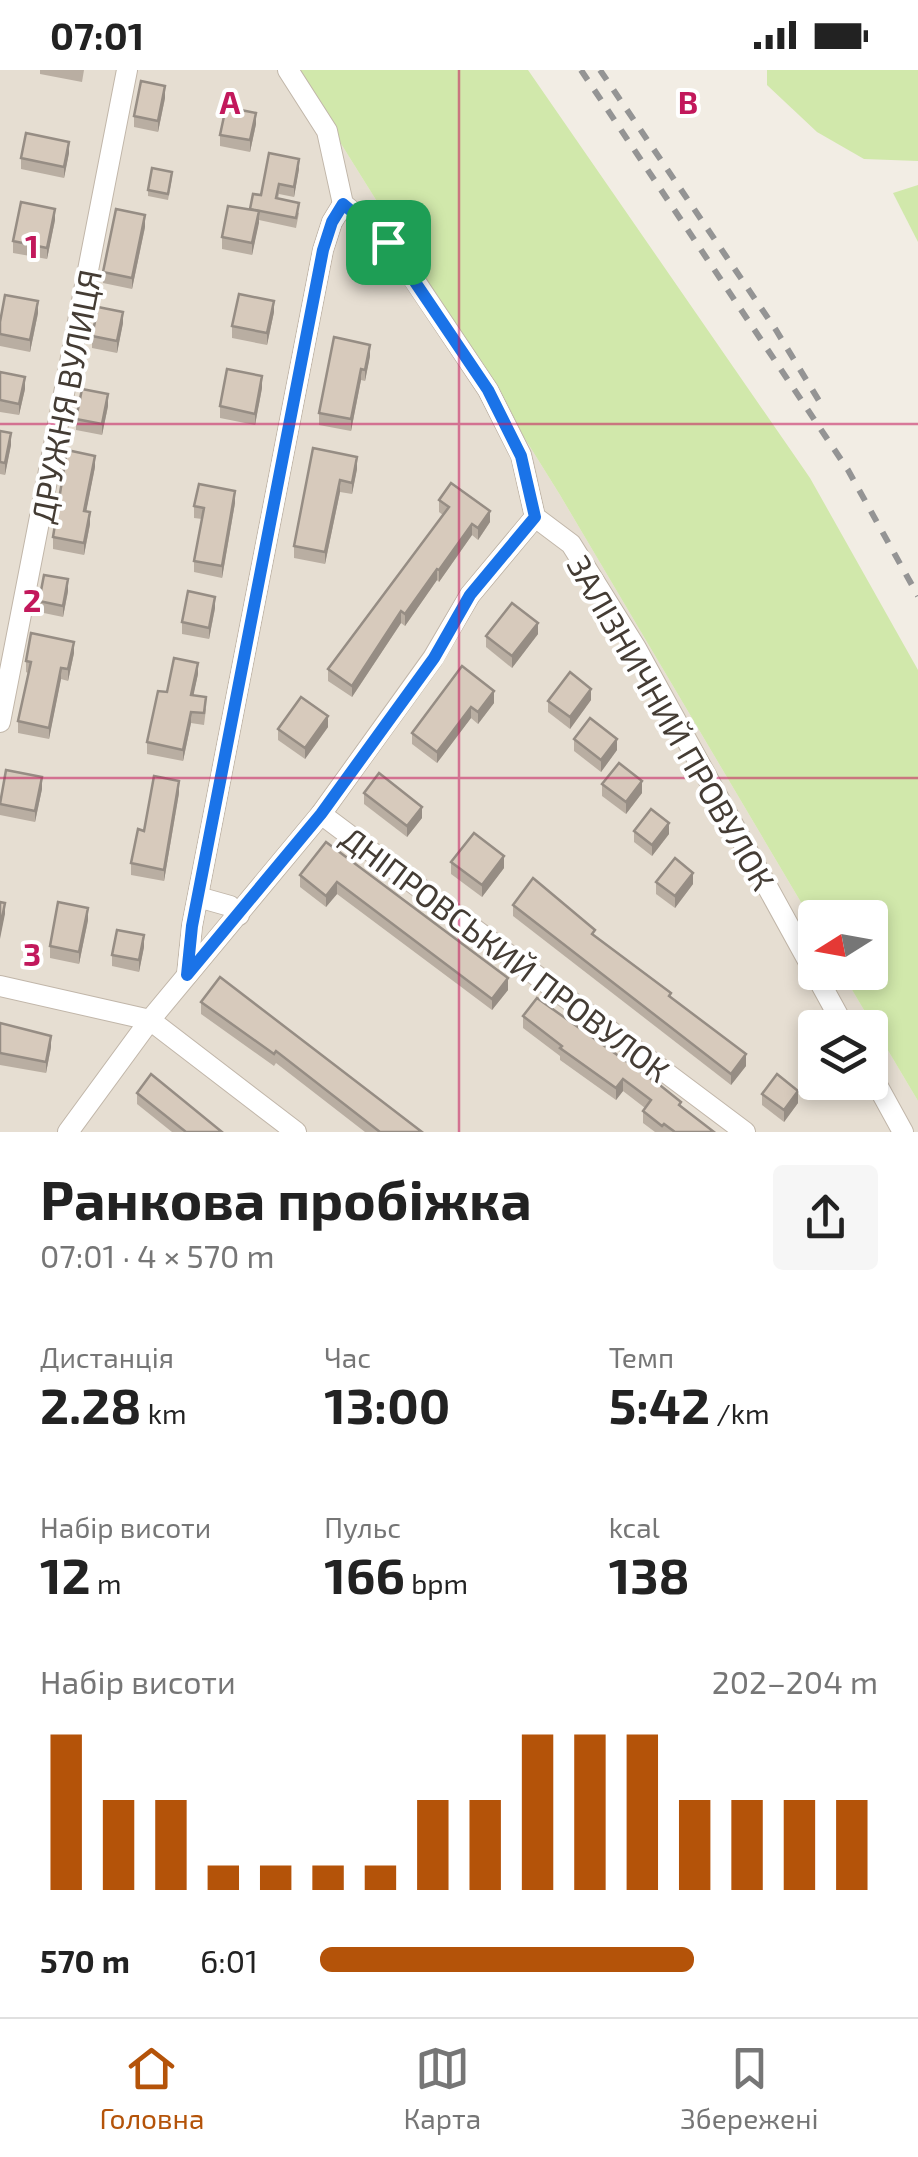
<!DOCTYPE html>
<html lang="uk">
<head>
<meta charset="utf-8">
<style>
	:root { --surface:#fff; --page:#f6f6f6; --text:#222; --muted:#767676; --line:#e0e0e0; --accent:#b45309 }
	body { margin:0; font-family:"Exo 2",sans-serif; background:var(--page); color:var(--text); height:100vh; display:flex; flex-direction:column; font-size:38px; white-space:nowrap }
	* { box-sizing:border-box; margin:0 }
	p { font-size:32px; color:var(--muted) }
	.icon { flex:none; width:55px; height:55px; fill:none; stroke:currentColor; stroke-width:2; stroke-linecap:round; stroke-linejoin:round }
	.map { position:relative; height:1062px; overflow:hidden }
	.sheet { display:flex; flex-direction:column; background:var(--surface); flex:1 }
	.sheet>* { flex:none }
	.needle { width:65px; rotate:259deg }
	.controls { position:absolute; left:798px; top:830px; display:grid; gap:20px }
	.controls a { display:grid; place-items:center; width:90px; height:90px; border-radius:10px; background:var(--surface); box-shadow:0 5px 15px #0003; font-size:50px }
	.pin { position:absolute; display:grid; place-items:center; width:85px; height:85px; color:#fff; margin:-42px; border-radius:20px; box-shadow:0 5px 15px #0006 }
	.round { display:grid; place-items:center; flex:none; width:105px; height:105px; border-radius:10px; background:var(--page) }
	.summary { display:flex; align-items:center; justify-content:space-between; height:170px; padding:0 40px }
	h1 { font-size:55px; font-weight:700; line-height:75px }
	.figures { display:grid; grid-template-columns:repeat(3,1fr); gap:15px; height:170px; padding:10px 40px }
	.figures div { display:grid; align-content:center }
	.figures b { font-size:50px; font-weight:700 }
	.figures small { font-size:28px; font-weight:400 }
	.figures p { font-size:28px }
	.chart { height:280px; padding:20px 40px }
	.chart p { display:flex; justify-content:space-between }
	.chart svg { width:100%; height:180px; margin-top:10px; stroke:var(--accent); stroke-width:6 }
	ul { padding:0 40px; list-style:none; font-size:32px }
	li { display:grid; grid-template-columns:160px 120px 1fr; align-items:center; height:75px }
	li i { height:25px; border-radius:12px; background:var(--accent) }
	.status { display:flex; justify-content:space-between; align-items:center; height:70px; padding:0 50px; background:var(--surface); direction:ltr }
	.status svg { height:28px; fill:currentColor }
	.menu { display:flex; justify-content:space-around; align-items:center; height:140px; border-top:2px solid var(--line); background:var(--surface); font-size:28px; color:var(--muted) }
	.menu a { display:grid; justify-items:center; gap:5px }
	.menu .selected { color:var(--accent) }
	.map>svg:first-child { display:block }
	.residential { fill:#e6ded2; fill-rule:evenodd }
	.green { fill:#d1e8ab }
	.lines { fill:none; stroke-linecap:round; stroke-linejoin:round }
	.minor-casing { stroke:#c1b6a9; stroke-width:22 }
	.minor { stroke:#fff; stroke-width:20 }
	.rail { stroke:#949494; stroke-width:6; stroke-dasharray:12 12; stroke-linecap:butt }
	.wall { fill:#b9aea2 }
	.shaded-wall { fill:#968d84 }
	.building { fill:#d7cabc; stroke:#968d84; stroke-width:2.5 }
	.route-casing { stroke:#fff; stroke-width:20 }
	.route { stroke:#1a73e8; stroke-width:12 }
	.grid { fill:none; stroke:#c2185b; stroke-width:2.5; stroke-opacity:0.55 }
	.labels { text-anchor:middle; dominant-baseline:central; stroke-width:8; stroke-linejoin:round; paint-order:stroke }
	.street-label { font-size:32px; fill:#443c34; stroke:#fff }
	.grid-label { font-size:32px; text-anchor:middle; font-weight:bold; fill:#c2185b; stroke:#fff; stroke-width:8; stroke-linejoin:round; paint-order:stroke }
</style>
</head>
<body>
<div class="status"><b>07:01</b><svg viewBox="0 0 49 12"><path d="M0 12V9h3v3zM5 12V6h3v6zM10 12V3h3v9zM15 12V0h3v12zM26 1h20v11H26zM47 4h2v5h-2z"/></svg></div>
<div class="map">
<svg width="918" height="1062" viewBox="0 0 918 1062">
	<rect width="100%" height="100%" fill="#f2ede4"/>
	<path class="residential" d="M0,0H295L560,425L815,856V902L842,903L918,1031V1062H0ZM815,958H870V1012H815Z"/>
	<g class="green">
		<polygon points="295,0 528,0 810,408 918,600 918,1031 842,903 870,902 870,848 815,848 815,856 560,425"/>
		<polygon points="767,0 918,0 918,91 864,89 817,62 767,15"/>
		<polygon points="918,115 918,172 893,123"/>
	</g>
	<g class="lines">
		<defs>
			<g id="minor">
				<polyline points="288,0 327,61 343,134 389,172 488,320 521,385 535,447 571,474 636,578 845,958"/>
				<polyline points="535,447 470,525 433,588 321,744 745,1062"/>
				<polyline points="0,652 127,0"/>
				<polyline points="198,827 230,836 239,845"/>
				<polyline points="187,905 192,856 323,180 332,152 343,134"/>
				<polyline points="0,916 150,950 296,1062"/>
				<polyline points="870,1002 903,1062"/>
				<polyline points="68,1062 150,950 321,744"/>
			</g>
		</defs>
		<use href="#minor" class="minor-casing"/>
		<use href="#minor" class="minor"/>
		<g class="rail">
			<polyline points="581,0 848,400 918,526"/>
			<polyline points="600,0 776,260 821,334"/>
		</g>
	</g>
	<g class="wall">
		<polygon points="40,0 84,0 82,12 40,4"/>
		<polygon points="165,28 158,62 134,57 134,46"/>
		<polygon points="256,54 250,82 220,76 220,65"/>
		<polygon points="69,83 64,108 21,99 21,88"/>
		<polygon points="299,99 294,127 279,124 278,129 299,143 296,158 259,150 252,185 222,179 222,167 250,140 261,125"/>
		<polygon points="172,108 168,130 148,126 148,120"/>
		<polygon points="55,150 47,189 13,183 13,171"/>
		<polygon points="145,157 132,219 103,213 103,202"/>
		<polygon points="274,242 267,275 232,268 232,256"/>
		<polygon points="38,243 30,282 0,276 0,252"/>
		<polygon points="123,253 117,283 92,278 92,266"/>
		<polygon points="370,286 365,311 361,310 351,361 319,355 319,343"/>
		<polygon points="0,302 25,319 19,345 0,342"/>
		<polygon points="262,318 255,355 220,348 220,336"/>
		<polygon points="108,336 102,365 76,360 76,349"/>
		<polygon points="0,361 11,375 5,405 0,404"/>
		<polygon points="313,378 357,399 352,424 340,422 325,494 294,488 294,476"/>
		<polygon points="95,397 86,441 90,454 84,485 53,479 53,467"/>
		<polygon points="439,430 490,452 478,470 472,465 439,512 437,510 405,556 401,553 352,627 328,611 328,599 443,445 439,442"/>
		<polygon points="235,433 222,508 194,502 194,491 202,449 194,448 194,436"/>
		<polygon points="68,521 63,547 39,542 39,531"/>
		<polygon points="215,538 209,569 182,564 182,552"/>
		<polygon points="538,564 512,598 486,577 486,566"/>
		<polygon points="74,583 68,611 61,609 49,669 18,663 18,651 28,603 26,602 26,591"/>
		<polygon points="198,604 193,625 206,639 204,655 191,653 183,691 147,684 147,672 167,622"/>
		<polygon points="494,621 494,633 478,654 471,648 437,693 412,674 412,663"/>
		<polygon points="591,630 570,659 548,642 548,631"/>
		<polygon points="328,657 305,689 278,670 278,659"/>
		<polygon points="574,669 617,680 601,702 574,681"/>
		<polygon points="602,714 642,723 626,744 602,726"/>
		<polygon points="42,719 35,752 0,745 0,730"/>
		<polygon points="179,723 164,811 131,805 131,793 144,761"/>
		<polygon points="364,723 422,748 407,767 364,734"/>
		<polygon points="634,761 669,764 652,786 634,772"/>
		<polygon points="326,772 508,920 492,940 337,824 326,837 300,817 300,805"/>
		<polygon points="451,792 504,798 482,827 451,804"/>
		<polygon points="656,812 693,814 675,838 656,824"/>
		<polygon points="513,835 595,867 671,928 746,996 731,1015 513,846"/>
		<polygon points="88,850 79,894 50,888 50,876"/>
		<polygon points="144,877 139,902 112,896 112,885"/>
		<polygon points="201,932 422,1062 365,1062 276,993 274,996 201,944"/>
		<polygon points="523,946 681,1037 714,1062 655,1062 643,1053 643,1041 645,1038 623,1021 616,1030 560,990 560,986 523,958"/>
		<polygon points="0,953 51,977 46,1003 0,995"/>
		<polygon points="137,1023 222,1062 172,1062 137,1034"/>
		<polygon points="762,1024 798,1033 784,1052 762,1035"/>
	</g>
	<g class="shaded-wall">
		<polygon points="165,16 165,28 158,62 158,51"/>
		<polygon points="256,43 256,54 250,82 250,70"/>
		<polygon points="69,72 69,83 64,108 64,97"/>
		<polygon points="299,89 299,99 294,127 294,117"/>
		<polygon points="55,139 55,150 47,189 47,178"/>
		<polygon points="259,141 259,153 252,185 252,173"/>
		<polygon points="145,145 145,157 132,219 132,208"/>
		<polygon points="38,231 38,243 30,282 30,270"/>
		<polygon points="274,231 274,242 267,275 267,263"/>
		<polygon points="123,242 123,253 117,283 117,271"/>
		<polygon points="370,275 370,286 365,311 365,300"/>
		<polygon points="361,299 361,310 351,361 351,349"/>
		<polygon points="262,306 262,318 255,355 255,344"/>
		<polygon points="25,307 25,319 19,345 19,334"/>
		<polygon points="108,324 108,336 102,365 102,354"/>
		<polygon points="11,363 11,375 5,405 5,393"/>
		<polygon points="95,386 95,397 84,453 84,441"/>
		<polygon points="357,387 357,399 352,424 352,413"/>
		<polygon points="340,410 340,422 325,494 325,482"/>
		<polygon points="235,421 235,433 222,508 222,496"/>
		<polygon points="490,441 490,452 478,470 478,458"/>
		<polygon points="90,442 90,454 84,485 84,473"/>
		<polygon points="472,454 472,465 439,512 439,500"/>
		<polygon points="437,499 437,510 405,556 405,544"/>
		<polygon points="68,509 68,521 63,547 63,536"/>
		<polygon points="215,527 215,538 209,569 209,558"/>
		<polygon points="401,541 401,553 352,627 352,616"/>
		<polygon points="538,553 538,564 512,598 512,586"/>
		<polygon points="74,572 74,583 68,611 68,599"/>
		<polygon points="198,593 198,604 191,637 191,625"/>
		<polygon points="61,598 61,609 49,669 49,658"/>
		<polygon points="591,619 591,630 570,659 570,647"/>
		<polygon points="494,621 494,633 478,654 478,642"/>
		<polygon points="471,637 471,648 437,693 437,682"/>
		<polygon points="191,642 191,653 183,691 183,680"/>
		<polygon points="328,646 328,657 305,689 305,678"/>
		<polygon points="617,669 617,680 601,702 601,690"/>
		<polygon points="42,707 42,719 35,752 35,741"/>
		<polygon points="179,711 179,723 164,811 164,800"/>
		<polygon points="642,711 642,723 626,744 626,732"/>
		<polygon points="422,737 422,748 407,767 407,756"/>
		<polygon points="669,753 669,764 652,786 652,775"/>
		<polygon points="504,786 504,798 482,827 482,815"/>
		<polygon points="693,803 693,814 675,838 675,826"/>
		<polygon points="337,812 337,824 326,837 326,826"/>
		<polygon points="5,833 5,844 0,869 0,858"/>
		<polygon points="88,838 88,850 79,894 79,882"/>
		<polygon points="144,865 144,877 139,902 139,890"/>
		<polygon points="508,908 508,920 492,940 492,929"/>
		<polygon points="51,966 51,977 46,1003 46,992"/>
		<polygon points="746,984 746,996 731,1015 731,1004"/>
		<polygon points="623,1009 623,1021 616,1030 616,1018"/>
		<polygon points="798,1021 798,1033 784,1052 784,1040"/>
	</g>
	<g class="building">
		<polygon points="141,11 165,16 158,51 134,46"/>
		<polygon points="226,37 256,43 250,70 220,65"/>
		<polygon points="26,63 69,72 64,97 21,88"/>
		<polygon points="269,83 299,89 294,117 279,114 276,128 299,133 296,148 250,139 253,124 261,125"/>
		<polygon points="152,98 172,102 168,124 148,120"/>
		<polygon points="21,132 55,139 47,178 13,171"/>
		<polygon points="228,136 259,141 252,173 222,167"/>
		<polygon points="116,139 145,145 132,208 103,202"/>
		<polygon points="239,224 274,231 267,263 232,256"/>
		<polygon points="5,225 38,231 30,270 0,264 0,252"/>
		<polygon points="98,237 123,242 117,271 92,266"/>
		<polygon points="334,267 370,275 365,300 361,299 351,349 319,343"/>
		<polygon points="227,299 262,306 255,344 220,336"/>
		<polygon points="0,302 25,307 19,334 0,330"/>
		<polygon points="82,319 108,324 102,354 76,349"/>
		<polygon points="0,361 11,363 5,393 0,392"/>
		<polygon points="313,378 357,387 352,413 340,410 325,482 294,476"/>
		<polygon points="67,380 95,386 84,441 90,442 84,473 53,467"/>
		<polygon points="451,413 490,441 478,458 472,454 439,500 437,499 405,544 401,541 352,616 328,599 449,437 439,430"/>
		<polygon points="199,414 235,421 222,496 194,491 204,438 194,436"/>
		<polygon points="44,505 68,509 63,536 39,531"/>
		<polygon points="188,521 215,527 209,558 182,552"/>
		<polygon points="512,533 538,553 512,586 486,566"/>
		<polygon points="31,563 74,572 68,599 61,598 49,658 18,651 31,592 26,591"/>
		<polygon points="174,588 198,593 191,625 206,627 204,643 191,642 183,680 147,672 158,621 167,622"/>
		<polygon points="462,596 494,621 478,642 471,637 437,682 412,663"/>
		<polygon points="570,602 591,619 570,647 548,631"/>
		<polygon points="301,627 328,646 305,678 278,659"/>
		<polygon points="590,648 617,669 601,690 574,669"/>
		<polygon points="619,693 642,711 626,732 602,714"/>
		<polygon points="6,700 42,707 35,741 0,734"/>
		<polygon points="379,703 422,737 407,756 364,723"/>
		<polygon points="154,706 179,711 164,800 131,793 138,759 144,761"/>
		<polygon points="651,739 669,753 652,775 634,761"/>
		<polygon points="474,763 504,786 482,815 451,792"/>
		<polygon points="326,772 508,908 492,929 337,812 326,826 300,805"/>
		<polygon points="675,788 693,803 675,826 656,812"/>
		<polygon points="533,808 595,860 592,864 671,923 669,926 746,984 731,1004 513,835"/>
		<polygon points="0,832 5,833 0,858"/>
		<polygon points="58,832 88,838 79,882 50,876"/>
		<polygon points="117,860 144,865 139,890 112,885"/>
		<polygon points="220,907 422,1062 380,1062 276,981 274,984 201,932"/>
		<polygon points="537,928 661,1016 681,1032 679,1035 714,1062 675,1062 664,1054 662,1056 643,1041 651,1030 623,1009 616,1018 560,978 562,976 523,946"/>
		<polygon points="0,953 51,966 46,992 0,983"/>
		<polygon points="151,1004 222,1062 186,1062 137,1023"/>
		<polygon points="777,1004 798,1021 784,1040 762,1024"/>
	</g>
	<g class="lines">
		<defs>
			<polygon id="route" points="343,134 388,172 488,320 521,386 535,447 470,525 434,588 321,744 187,905 192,856 323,180 332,152"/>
		</defs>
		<use href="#route" class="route-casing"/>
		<use href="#route" class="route"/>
	</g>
	<path class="grid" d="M459,0V1062M0,354H918M0,708H918"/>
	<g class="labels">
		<g class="street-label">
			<text transform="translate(65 326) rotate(-79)">ДРУЖНЯ ВУЛИЦЯ</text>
			<text transform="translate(672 652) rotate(60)">ЗАЛІЗНИЧНИЙ ПРОВУЛОК</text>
			<text transform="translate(506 883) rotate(37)">ДНІПРОВСЬКИЙ ПРОВУЛОК</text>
		</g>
	</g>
	<g class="grid-label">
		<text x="230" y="44">A</text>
		<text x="688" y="44">B</text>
		<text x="32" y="188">1</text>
		<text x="32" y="542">2</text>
		<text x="32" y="896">3</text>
	</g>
</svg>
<div class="controls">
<a><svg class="needle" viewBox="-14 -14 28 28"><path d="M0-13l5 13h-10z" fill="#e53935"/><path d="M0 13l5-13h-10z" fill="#767676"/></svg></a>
<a><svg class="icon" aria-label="layers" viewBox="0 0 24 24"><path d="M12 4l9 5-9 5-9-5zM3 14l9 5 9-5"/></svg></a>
</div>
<div class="pin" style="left:388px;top:172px;background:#1e9e55"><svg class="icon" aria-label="arrive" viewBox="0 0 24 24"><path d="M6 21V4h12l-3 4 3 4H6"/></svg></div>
</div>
<section class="sheet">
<div class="summary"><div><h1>Ранкова пробіжка</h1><p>07:01 · 4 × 570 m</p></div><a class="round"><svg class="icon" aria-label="share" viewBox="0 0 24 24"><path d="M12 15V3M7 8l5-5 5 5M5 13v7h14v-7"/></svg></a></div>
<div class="figures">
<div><p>Дистанція</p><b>2.28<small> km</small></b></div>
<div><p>Час</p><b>13:00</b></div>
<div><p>Темп</p><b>5:42<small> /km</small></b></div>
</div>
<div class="figures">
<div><p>Набір висоти</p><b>12<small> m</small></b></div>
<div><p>Пульс</p><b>166<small> bpm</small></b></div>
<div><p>kcal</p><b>138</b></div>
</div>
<div class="chart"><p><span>Набір висоти</span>202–204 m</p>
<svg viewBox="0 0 160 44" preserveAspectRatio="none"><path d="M5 44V6M15 44V22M25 44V22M35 44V38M45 44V38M55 44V38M65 44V38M75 44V22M85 44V22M95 44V6M105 44V6M115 44V6M125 44V22M135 44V22M145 44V22M155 44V22"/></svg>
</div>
<ul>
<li><b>570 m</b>6:01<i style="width:67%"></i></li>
</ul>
</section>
<nav class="menu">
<a class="selected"><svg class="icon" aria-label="home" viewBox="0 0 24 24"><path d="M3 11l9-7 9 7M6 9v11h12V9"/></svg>Головна</a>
<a><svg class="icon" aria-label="map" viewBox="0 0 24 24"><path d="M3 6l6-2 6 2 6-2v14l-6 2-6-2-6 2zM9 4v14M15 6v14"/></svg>Карта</a>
<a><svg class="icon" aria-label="saved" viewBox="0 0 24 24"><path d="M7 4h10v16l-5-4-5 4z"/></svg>Збережені</a>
</nav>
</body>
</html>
